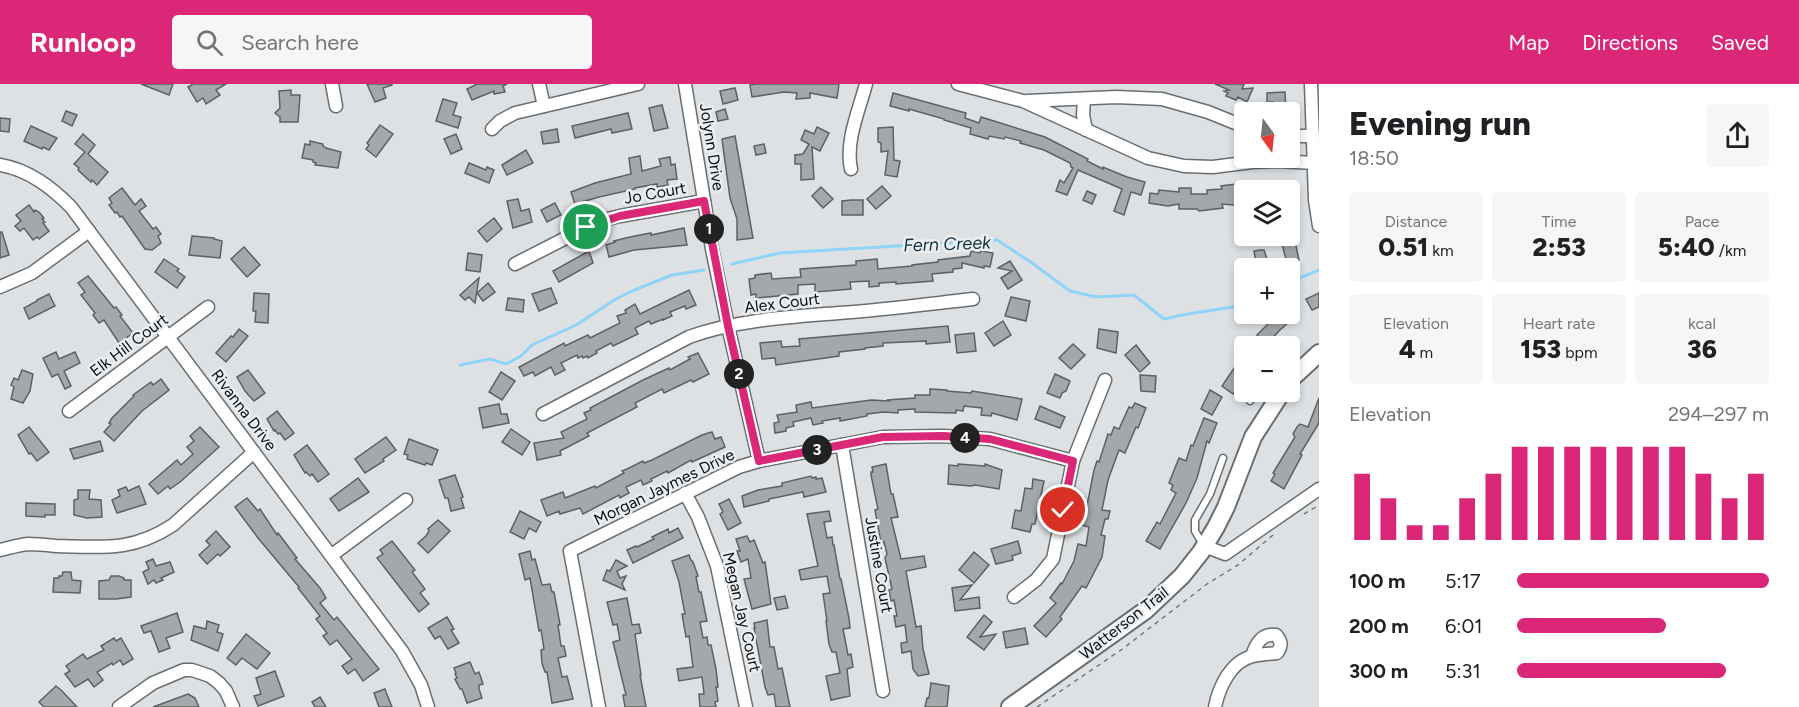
<!DOCTYPE html>
<html lang="en">
<head>
<meta charset="utf-8">
<style>
	:root { --surface:#fff; --page:#f6f6f6; --text:#202124; --muted:#757577; --accent:#db2777 }
	body { margin:0; font-family:Figtree,sans-serif; background:var(--page); color:var(--text); height:100vh; display:flex; flex-direction:column; font-size:22px; white-space:nowrap }
	* { box-sizing:border-box; margin:0 }
	p { font-size:20px; color:var(--muted) }
	.icon { flex:none; width:33px; height:33px; fill:none; stroke:currentColor; stroke-width:2; stroke-linecap:round; stroke-linejoin:round }
	.map { position:relative; flex:1; overflow:hidden }
	.sheet { display:flex; flex-direction:column; background:var(--surface); width:480px }
	.sheet>* { flex:none }
	.needle { width:39px; rotate:165deg }
	.fabs { position:absolute; left:1234px; top:18px; display:grid; gap:12px }
	.fabs a { display:grid; place-items:center; width:66px; height:66px; border-radius:6px; background:var(--surface); box-shadow:0 3px 9px #0003; font-size:30px }
	.pin { position:absolute; display:grid; place-items:center; width:51px; height:51px; color:#fff; margin:-26px; border:3px solid #fff; border-radius:50%; box-shadow:0 2px 6px #0007 }
	.km { position:absolute; width:30px; height:30px; margin:-15px; border-radius:50%; background:#222; color:#fff; font-size:16px; line-height:30px; text-align:center }
	.round { display:grid; place-items:center; flex:none; width:63px; height:63px; border-radius:6px; background:var(--page) }
	.summary { display:flex; align-items:center; justify-content:space-between; height:102px; padding:0 30px }
	h1 { font-size:33px; font-weight:800; line-height:45px }
	.figures { display:grid; grid-template-columns:repeat(3,1fr); gap:9px; height:102px; padding:6px 30px }
	.figures div { display:grid; align-content:center; border-radius:6px; background:var(--page); text-align:center }
	.figures b { font-size:26px; font-weight:800 }
	.figures small { font-size:16px; font-weight:400 }
	.figures p { font-size:16px }
	.chart { height:168px; padding:12px 30px }
	.chart p { display:flex; justify-content:space-between }
	.chart svg { width:100%; height:108px; margin-top:6px; stroke:var(--accent); stroke-width:6 }
	ul { padding:0 30px; list-style:none; font-size:20px }
	li { display:grid; grid-template-columns:96px 72px 1fr; align-items:center; height:45px }
	li i { height:15px; border-radius:8px; background:var(--accent) }
	header { display:flex; align-items:center; gap:36px; box-sizing:border-box; height:84px; padding:0 30px; background:var(--accent); color:#fff }
	header strong { font-size:28px }
	nav { display:flex; gap:33px; margin-inline-start:auto; font-size:21px }
	.search { width:420px; height:54px; background:var(--page); display:flex; align-items:center; gap:15px; box-sizing:border-box; padding:0 21px; border-radius:6px; color:var(--muted); font-size:22px }
	main { display:flex; flex:1; min-height:0 }
	.map>svg:first-child { display:block }
	.lines { fill:none; stroke-linecap:round; stroke-linejoin:round }
	.stream { stroke:#90d3f9; stroke-width:3 }
	.building { fill:#a4a8aa; stroke:#5d6163; stroke-width:1.5 }
	.lane-casing { stroke:#6a6e70; stroke-width:9 }
	.street-casing { stroke:#6a6e70; stroke-width:15 }
	.secondary-casing { stroke:#6a6e70; stroke-width:20 }
	.path { stroke:#76797b; stroke-width:1.5; stroke-dasharray:4.5 4.5; stroke-linecap:butt }
	.lane { stroke:#fff; stroke-width:6 }
	.street { stroke:#fff; stroke-width:12 }
	.secondary { stroke:#fff; stroke-width:16 }
	.route-casing { stroke:#fff; stroke-width:12 }
	.route { stroke:#db2777; stroke-width:8 }
	.labels { text-anchor:middle; dominant-baseline:central; stroke-width:5; stroke-linejoin:round; paint-order:stroke }
	.street-label { font-size:16px; fill:#0b0c0d; stroke:#eaeef1 }
	.water-label { font-size:18px; font-style:italic; fill:#123141; stroke:#eaeef1 }
</style>
</head>
<body>
<header>
<strong>Runloop</strong>
<div class="search"><svg class="icon" aria-label="search" viewBox="0 0 24 24"><circle cx="10" cy="10" r="6"/><path d="M15 15l6 6"/></svg>Search here</div>
<nav><a>Map</a><a>Directions</a><a>Saved</a></nav>
</header>
<main>
<div class="map">
<svg width="1319" height="623" viewBox="0 0 1319 623">
	<rect width="100%" height="100%" fill="#dde1e4"/>
	<g class="lines">
		<g class="stream">
			<polyline points="732,180 780,169 997,156 1032,179 1070,207 1096,213 1134,211 1164,235 1182,231 1245,221"/>
			<polyline points="1290,198 1319,186"/>
			<polyline points="460,281 490,275 506,280 521,272 532,261 576,241 616,215 632,207 672,191 704,186"/>
		</g>
	</g>
	<g class="building">
		<polygon points="141,0 173,0 169,11"/>
		<polygon points="193,0 226,0 216,6 220,11 206,20 203,14 197,18 188,3"/>
		<polygon points="367,0 392,0 392,1 383,4 386,14 375,18"/>
		<polygon points="477,0 507,0 503,2 505,8 494,10 494,7 472,16 467,5"/>
		<polygon points="755,0 839,0 837,14 810,9 810,14 796,15 797,9 784,8 752,13 750,1"/>
		<polygon points="1215,0 1244,0 1242,5 1253,4 1247,18 1238,13 1236,16 1226,12 1228,9 1224,7 1229,6"/>
		<polygon points="735,4 738,16 723,20 720,7"/>
		<polygon points="291,6 291,11 300,11 298,38 280,38 280,33 275,29 280,24 279,7"/>
		<polygon points="1285,8 1286,28 1273,28 1273,18 1267,18 1267,9"/>
		<polygon points="893,9 966,29 965,34 979,39 981,33 1045,53 1088,75 1087,77 1103,85 1103,83 1127,93 1145,98 1141,111 1131,108 1124,131 1114,127 1122,105 1078,86 1067,111 1056,107 1060,96 1064,99 1073,84 1071,83 1070,79 1044,66 1020,59 1021,57 1005,53 1004,55 989,52 988,55 970,50 971,44 944,36 944,35 909,25 909,27 890,22"/>
		<polygon points="443,15 457,19 453,31 461,33 458,44 436,37"/>
		<polygon points="662,21 668,44 654,47 649,24"/>
		<polygon points="725,25 728,35 718,37 716,28"/>
		<polygon points="66,27 77,31 72,42 62,37"/>
		<polygon points="628,29 632,45 612,49 611,45 575,54 572,42"/>
		<polygon points="0,34 10,35 9,48 0,47"/>
		<polygon points="380,41 393,50 376,73 366,65 369,61 367,59"/>
		<polygon points="31,42 57,54 49,66 43,63 42,65 24,57"/>
		<polygon points="817,43 829,49 820,67 812,63 814,95 801,96 801,80 795,80 795,71 803,70 809,60 801,56 805,46 814,50"/>
		<polygon points="893,43 894,76 900,77 897,93 885,91 888,67 881,68 881,59 878,58 878,44"/>
		<polygon points="557,45 559,58 543,60 541,48"/>
		<polygon points="83,50 95,61 88,70 108,88 97,101 92,96 91,98 78,86 79,84 74,80 85,68 75,60"/>
		<polygon points="456,50 462,65 451,70 444,55"/>
		<polygon points="735,52 753,154 737,156 737,135 730,114 722,55"/>
		<polygon points="310,57 323,60 323,62 326,64 341,68 338,84 315,81 316,79 313,78 313,76 302,74 305,60 310,61"/>
		<polygon points="764,60 766,69 756,71 754,62"/>
		<polygon points="526,66 533,79 507,91 502,81"/>
		<polygon points="640,72 642,87 661,82 659,75 670,73 671,81 675,80 677,95 667,96 668,101 657,103 657,100 635,104 635,105 599,113 575,120 571,108 595,99 631,90 629,74"/>
		<polygon points="469,79 486,86 487,83 494,86 489,99 465,89"/>
		<polygon points="1265,98 1292,100 1292,106 1264,106"/>
		<polygon points="1237,100 1245,100 1245,122 1222,120 1223,124 1199,127 1197,125 1179,125 1179,120 1168,122 1149,119 1150,109 1158,110 1159,106 1179,108 1179,104 1191,104 1191,110 1207,110 1207,106 1222,105 1221,102"/>
		<polygon points="882,102 891,112 876,125 867,115"/>
		<polygon points="821,103 833,115 823,124 812,112"/>
		<polygon points="122,104 135,121 141,115 146,122 139,127 153,145 156,143 161,150 158,152 161,159 152,166 145,165 122,132 120,133 117,128 115,129 109,121 112,119 109,114"/>
		<polygon points="1087,107 1096,111 1092,120 1083,116"/>
		<polygon points="518,115 521,127 529,125 532,138 513,144 507,117"/>
		<polygon points="851,116 863,116 863,131 842,131 842,117"/>
		<polygon points="555,119 561,131 547,138 541,126"/>
		<polygon points="29,121 34,128 35,126 39,128 44,134 42,135 45,138 43,139 49,147 39,155 37,153 33,156 24,144 20,147 15,142 21,137 16,131"/>
		<polygon points="494,134 502,145 487,158 478,147"/>
		<polygon points="684,144 687,161 634,166 609,173 606,161 615,158 614,157 630,153 651,149 651,151"/>
		<polygon points="0,148 2,148 9,171 0,174"/>
		<polygon points="192,152 214,154 214,155 222,157 220,174 189,171"/>
		<polygon points="1295,157 1299,176 1287,179 1282,160"/>
		<polygon points="244,163 260,181 247,193 231,175"/>
		<polygon points="1260,166 1264,166 1267,175 1256,178 1254,167"/>
		<polygon points="589,167 593,179 559,198 553,187"/>
		<polygon points="971,167 980,169 981,167 993,169 990,183 984,182 984,184 962,179 962,184 953,185 953,188 932,190 933,197 896,200 896,198 879,199 879,202 869,203 869,197 850,198 851,205 815,208 815,200 798,201 798,210 756,214 756,210 751,211 749,195 755,194 755,191 771,189 772,195 801,193 800,185 856,181 856,177 877,175 878,185 912,182 912,181 938,178 938,176 970,172"/>
		<polygon points="468,169 482,171 480,188 466,186"/>
		<polygon points="164,175 179,185 177,187 185,193 177,204 155,188"/>
		<polygon points="1010,177 1022,196 1008,205 1001,194 1012,187 998,184"/>
		<polygon points="88,192 114,224 116,223 122,231 120,232 133,249 119,259 104,236 99,239 93,231 95,229 81,211 85,208 78,199"/>
		<polygon points="479,194 475,219 469,213 465,216 460,211"/>
		<polygon points="488,199 495,208 483,217 477,209"/>
		<polygon points="551,204 557,219 539,227 532,210"/>
		<polygon points="689,206 696,221 686,225 685,222 670,228 672,232 663,236 663,235 651,240 649,237 635,244 638,250 613,262 611,259 596,267 597,269 588,274 587,272 583,274 582,272 578,274 577,271 561,279 565,286 555,291 551,283 535,292 533,288 524,292 519,283 564,259 565,262 588,251 590,254 620,239 617,232 626,229 625,226 635,220 640,230"/>
		<polygon points="254,209 269,210 268,239 255,238 256,227 253,227"/>
		<polygon points="1319,209 1319,223 1312,226 1306,215"/>
		<polygon points="49,210 55,222 29,235 24,224 37,217 37,216"/>
		<polygon points="1011,213 1030,217 1026,237 1005,232"/>
		<polygon points="508,214 524,216 523,228 506,226"/>
		<polygon points="1278,230 1298,230 1280,246 1266,261 1257,251"/>
		<polygon points="1003,237 1011,251 994,262 985,249"/>
		<polygon points="948,242 950,258 926,260 926,257 883,259 883,262 865,264 865,265 839,268 839,272 776,281 775,274 762,275 760,259 781,257 782,263 800,262 799,255"/>
		<polygon points="239,245 248,252 226,278 216,269 231,252 233,253"/>
		<polygon points="1099,245 1118,248 1116,269 1097,264"/>
		<polygon points="974,249 976,267 957,269 955,251"/>
		<polygon points="1073,260 1085,271 1071,285 1059,274"/>
		<polygon points="1136,261 1150,279 1140,288 1125,271"/>
		<polygon points="56,268 59,275 75,268 80,279 64,287 71,302 65,305 58,290 52,293 43,274"/>
		<polygon points="1245,268 1245,291 1233,310 1222,302"/>
		<polygon points="698,269 709,290 693,298 691,296 664,309 662,305 635,319 637,323 587,349 589,352 560,367 561,371 537,376 534,359 564,354 561,348 587,335 584,329 591,326 590,324 643,296 669,284 670,286 690,275 688,273"/>
		<polygon points="22,286 33,290 30,307 23,319 11,315 14,303 11,301 14,294 18,296"/>
		<polygon points="248,286 265,309 254,317 245,307 237,293"/>
		<polygon points="501,288 515,297 502,316 489,308"/>
		<polygon points="1055,290 1070,297 1066,307 1062,309 1060,314 1047,309"/>
		<polygon points="1140,291 1156,292 1155,308 1141,307"/>
		<polygon points="161,295 169,306 142,327 114,357 104,348 111,340 109,339 112,334 134,312 133,311 151,298 153,301"/>
		<polygon points="930,305 947,306 947,307 971,309 972,307 1022,315 1017,336 992,329 991,332 981,331 982,324 964,322 963,327 956,326 956,329 915,328 915,325 898,326 898,329 884,328 867,330 867,332 840,337 840,334 822,337 823,339 813,341 811,334 793,338 794,342 786,344 786,347 775,349 774,339 779,338 777,331 797,328 796,321 811,318 812,324 871,316 889,317 888,316 915,314 915,311 930,311"/>
		<polygon points="1210,306 1222,313 1212,331 1201,325"/>
		<polygon points="1319,314 1319,339 1300,370 1302,371 1284,405 1271,397 1275,390 1273,389 1295,353 1293,350 1297,343 1300,340 1308,343"/>
		<polygon points="1135,319 1146,324 1138,344 1136,343 1125,369 1119,366 1108,396 1102,426 1110,427 1108,435 1105,435 1101,451 1105,452 1102,473 1086,504 1082,502 1060,533 1062,535 1046,553 1034,542 1056,519 1050,514 1061,499 1062,500 1074,477 1078,460 1086,462 1089,443 1081,441 1084,431 1085,432 1094,386 1097,377 1099,378 1108,350 1111,351 1114,343 1119,345 1129,323 1132,324"/>
		<polygon points="499,320 501,330 507,330 509,339 483,344 479,324"/>
		<polygon points="1040,322 1065,333 1060,344 1035,335"/>
		<polygon points="277,327 294,349 285,356 280,349 278,350 275,346 274,347 267,335"/>
		<polygon points="1204,334 1217,339 1209,359 1207,357 1197,394 1186,419 1160,465 1146,457 1157,438 1160,440 1176,409 1171,406 1173,401 1169,399 1179,374 1186,377 1191,361 1193,362"/>
		<polygon points="29,343 49,368 37,377 31,369 29,370 18,351"/>
		<polygon points="200,343 219,363 180,398 170,405 168,402 158,410 149,400 177,376 181,381 193,370 187,363 194,357 190,352"/>
		<polygon points="511,345 530,358 522,371 502,358"/>
		<polygon points="712,348 715,355 721,353 725,363 692,378 691,376 668,389 667,387 651,395 652,397 643,401 641,396 626,403 629,409 620,414 619,411 583,430 580,424 560,430 559,427 547,432 541,416 563,408 565,414 595,402 596,404 624,389 622,387 627,385 643,377 644,379 652,376 702,351"/>
		<polygon points="386,353 396,366 383,375 384,377 365,389 355,375"/>
		<polygon points="409,355 438,366 432,381 426,379 425,381 407,375 408,371 404,370"/>
		<polygon points="100,357 103,367 74,375 70,365"/>
		<polygon points="307,361 329,390 318,398 312,390 310,392 306,388 305,389 294,371"/>
		<polygon points="886,380 891,410 893,410 898,433 891,434 901,475 924,472 926,483 906,487 916,543 921,542 923,565 929,590 918,592 913,585 911,567 902,569 901,559 907,558 905,541 896,543 894,532 897,532 894,516 891,517 889,506 892,505 885,474 887,470 884,458 881,459 875,426 878,425 871,391 871,388 873,388 872,383"/>
		<polygon points="958,380 985,382 985,380 1002,386 999,405 975,401 971,402 948,400 949,381 958,382"/>
		<polygon points="455,391 463,413 461,414 464,424 451,427 448,414 445,414 439,396"/>
		<polygon points="811,392 812,394 816,393 816,395 822,394 826,408 804,413 803,408 769,415 769,417 744,423 742,412 758,406 782,402 782,399"/>
		<polygon points="358,394 369,408 339,427 330,415"/>
		<polygon points="1033,395 1044,397 1035,440 1032,440 1030,448 1012,444 1015,426 1021,427 1025,404 1032,405"/>
		<polygon points="139,402 146,420 117,429 112,416 120,412 118,406 126,403 128,407"/>
		<polygon points="78,406 90,406 89,415 101,416 102,433 87,434 74,431 74,416 78,415"/>
		<polygon points="247,414 258,427 260,425 277,451 278,449 297,474 295,475 320,504 326,514 320,519 334,536 337,533 379,585 363,597 355,585 348,590 342,582 352,575 337,556 330,561 323,552 327,549 316,535 320,532 298,504 299,503 258,454 235,423"/>
		<polygon points="729,415 741,439 728,446 720,430 723,428 719,420"/>
		<polygon points="26,419 55,420 55,431 45,431 45,433 26,432"/>
		<polygon points="520,427 541,438 536,448 529,444 524,455 510,448"/>
		<polygon points="829,427 831,437 824,438 827,454 832,453 833,461 834,461 840,495 841,495 849,534 850,544 843,545 848,571 851,570 853,583 847,585 850,612 831,616 826,592 840,589 836,568 832,568 829,560 826,537 827,537 823,510 830,509 827,492 801,496 799,486 818,482 807,430"/>
		<polygon points="438,436 450,447 428,469 418,459 426,452 429,447 428,445"/>
		<polygon points="678,444 683,454 633,479 627,466 636,462 637,463 654,455 652,453 668,445 669,449"/>
		<polygon points="216,447 230,463 220,472 218,470 207,480 199,471 210,461 206,457"/>
		<polygon points="747,452 750,458 754,456 763,479 765,478 771,520 752,525 744,495 751,494 748,475 741,478 737,467 740,467 736,455"/>
		<polygon points="392,457 415,486 412,488 425,505 420,509 429,520 419,528 377,474 383,470 380,466"/>
		<polygon points="1018,457 1021,469 1012,472 1013,476 996,480 991,465"/>
		<polygon points="530,467 532,476 535,475 542,501 550,500 552,508 554,508 559,535 560,541 558,541 561,562 564,562 566,572 558,574 562,593 567,592 573,615 552,619 547,588 545,588 542,579 541,566 544,565 541,546 539,547 530,494 525,496 519,470"/>
		<polygon points="974,468 989,481 974,499 959,486"/>
		<polygon points="689,471 691,476 693,478 698,492 696,493 699,508 701,508 707,537 700,538 703,554 707,553 708,561 711,561 716,585 718,603 716,603 718,617 715,618 716,623 700,623 699,610 704,610 702,593 679,597 677,585 693,583 689,552 686,553 682,530 685,530 679,498 672,477"/>
		<polygon points="153,475 156,482 170,478 174,488 161,494 163,496 156,499 154,496 148,500 143,488 149,485 146,478"/>
		<polygon points="616,476 627,482 617,487 620,494 626,492 622,500 625,506 603,496 607,486 610,487"/>
		<polygon points="63,488 71,488 72,496 81,497 80,509 53,508 54,494 59,494 59,492 62,492"/>
		<polygon points="111,492 119,492 124,494 124,496 131,496 131,513 116,515 99,515 99,497 109,496"/>
		<polygon points="972,501 960,516 979,513 980,524 955,527 952,504"/>
		<polygon points="785,512 788,524 777,526 774,514"/>
		<polygon points="627,514 632,541 639,540 641,549 635,550 641,591 640,591 646,623 625,623 623,611 626,611 613,558 620,556 617,540 613,541 607,518"/>
		<polygon points="177,529 183,548 166,554 170,564 159,568 151,547 144,549 141,542"/>
		<polygon points="984,531 992,538 980,553 996,550 984,566 967,553"/>
		<polygon points="447,533 454,545 451,546 459,559 448,565 440,552 435,555 428,544"/>
		<polygon points="767,536 770,563 774,563 778,585 782,584 790,623 776,623 774,610 768,611 765,603 754,544 755,544 754,539"/>
		<polygon points="207,537 219,541 217,548 223,550 218,567 191,556 194,542 206,545"/>
		<polygon points="1025,544 1028,560 1006,564 1003,548"/>
		<polygon points="246,550 270,569 257,585 242,574 236,581 227,574"/>
		<polygon points="114,554 116,557 121,554 133,575 123,581 120,576 113,581 112,579 97,588 103,596 94,603 88,595 75,603 65,590 70,587 66,582 83,570 87,575 104,566 101,562"/>
		<polygon points="470,578 475,590 479,588 483,600 479,601 479,605 482,614 467,619 462,605 460,605 455,595 457,594 455,590 456,589 454,584"/>
		<polygon points="275,587 284,612 258,622 254,612 261,610 256,594"/>
		<polygon points="931,599 949,602 947,623 925,623 927,614 929,614"/>
		<polygon points="56,602 62,607 77,623 44,623 39,618"/>
		<polygon points="385,605 386,608 392,623 379,623 374,609"/>
		<polygon points="188,610 195,614 199,623 153,623"/>
		<polygon points="320,613 326,623 315,623 312,618"/>
	</g>
	<g class="lines">
		<defs>
			<g id="lane">
				<polyline points="1250,317 1257,308"/>
				<polyline points="1202,459 1195,447 1195,436 1210,410 1223,374"/>
			</g>
			<g id="street">
				<polyline points="332,0 336,22"/>
				<polyline points="539,0 544,22"/>
				<polyline points="685,0 712,165 728,242 759,377"/>
				<polyline points="958,0 1023,17 1148,74 1184,82 1213,83 1252,78 1279,77 1314,79"/>
				<polyline points="1311,0 1315,116 1319,142"/>
				<polyline points="1084,15 1083,31 1086,46"/>
				<polyline points="1027,17 1116,13 1162,15 1208,28 1245,43"/>
				<polyline points="492,45 500,37 515,29 638,0"/>
				<polyline points="1290,52 1313,52"/>
				<path d="M0,81C29,86 51,103 71,123L402,567L421,601L428,623"/>
				<path d="M851,85C845,58 859,26 866,0"/>
				<polyline points="515,180 599,137 620,132 704,117"/>
				<polyline points="0,203 32,189 89,147"/>
				<polyline points="69,327 208,223"/>
				<path d="M543,330L689,253C735,236 790,233 839,229C884,226 928,220 973,215"/>
				<polyline points="842,361 883,607"/>
				<polyline points="685,409 698,433 717,482 746,623"/>
				<polyline points="1204,462 1225,470 1319,405"/>
				<path d="M0,466C9,464 18,461 28,460C37,460 47,461 56,462C102,463 132,468 173,441L254,368"/>
				<polyline points="332,471 406,416"/>
				<polyline points="1014,513 1036,496 1053,475 1073,377 1105,296"/>
				<polyline points="119,623 153,599 184,586 192,586 210,592 219,599 226,607 233,623"/>
				<polyline points="599,623 570,467 739,383 759,377 883,353 943,352 990,355 1073,377"/>
				<path d="M1215,623C1219,603 1231,577 1253,572C1260,570 1269,570 1277,569C1282,562 1282,558 1276,551C1262,549 1256,559 1252,572"/>
			</g>
			<g id="secondary">
				<polyline points="1290,296 1319,269"/>
				<polyline points="1010,623 1146,526 1182,492 1201,468 1216,443 1226,423 1253,353 1282,308"/>
			</g>
		</defs>
		<use href="#lane" class="lane-casing"/>
		<use href="#street" class="street-casing"/>
		<use href="#secondary" class="secondary-casing"/>
		<g class="path">
			<polyline points="1304,430 1319,421"/>
			<polyline points="1037,623 1121,566 1207,500 1238,481 1273,451"/>
		</g>
		<use href="#lane" class="lane"/>
		<use href="#street" class="street"/>
		<use href="#secondary" class="secondary"/>
	</g>
	<g class="lines">
		<defs>
			<polyline id="route" points="586,143 620,132 704,117 728,242 759,377 883,353 943,352 990,355 1073,377 1063,426"/>
		</defs>
		<use href="#route" class="route-casing"/>
		<use href="#route" class="route"/>
	</g>
	<g class="labels">
		<g class="street-label">
			<text transform="translate(712 63) rotate(81)">Jolynn Drive</text>
			<text transform="translate(655 109) rotate(-10)">Jo Court</text>
			<text transform="translate(782 219) rotate(-7)">Alex Court</text>
			<text transform="translate(129 261) rotate(-37)">Elk Hill Court</text>
			<text transform="translate(244 326) rotate(53)">Rivanna Drive</text>
			<text transform="translate(664 403) rotate(-26)">Morgan Jaymes Drive</text>
			<text transform="translate(879 481) rotate(80)">Justine Court</text>
			<text transform="translate(742 528) rotate(77)">Megan Jay Court</text>
			<text transform="translate(1124 539) rotate(-38)">Watterson Trail</text>
		</g>
		<g class="water-label">
			<text transform="translate(947 160) rotate(-2)">Fern Creek</text>
		</g>
	</g>
</svg>
<div class="fabs">
<a><svg class="needle" viewBox="-14 -14 28 28"><path d="M0-13l5 13h-10z" fill="#e53935"/><path d="M0 13l5-13h-10z" fill="#757577"/></svg></a>
<a><svg class="icon" aria-label="layers" viewBox="0 0 24 24"><path d="M12 4l9 5-9 5-9-5zM3 14l9 5 9-5"/></svg></a>
<a>+</a>
<a>−</a>
</div>
<div class="pin" style="left:586px;top:143px;background:#1e9e55"><svg class="icon" aria-label="arrive" viewBox="0 0 24 24"><path d="M6 21V4h12l-3 4 3 4H6"/></svg></div>
<div class="pin" style="left:1063px;top:426px;background:#d93025"><svg class="icon" aria-label="check" viewBox="0 0 24 24"><path d="M5 12l5 5 9-10"/></svg></div>
<b class="km" style="left:709px;top:145px">1</b>
<b class="km" style="left:739px;top:290px">2</b>
<b class="km" style="left:817px;top:366px">3</b>
<b class="km" style="left:965px;top:354px">4</b>
</div>
<section class="sheet">
<div class="summary"><div><h1>Evening run</h1><p>18:50</p></div><a class="round"><svg class="icon" aria-label="share" viewBox="0 0 24 24"><path d="M12 15V3M7 8l5-5 5 5M5 13v7h14v-7"/></svg></a></div>
<div class="figures">
<div><p>Distance</p><b>0.51<small> km</small></b></div>
<div><p>Time</p><b>2:53</b></div>
<div><p>Pace</p><b>5:40<small> /km</small></b></div>
</div>
<div class="figures">
<div><p>Elevation</p><b>4<small> m</small></b></div>
<div><p>Heart rate</p><b>153<small> bpm</small></b></div>
<div><p>kcal</p><b>36</b></div>
</div>
<div class="chart"><p><span>Elevation</span>294–297 m</p>
<svg viewBox="0 0 160 44" preserveAspectRatio="none"><path d="M5 44V17M15 44V27M25 44V38M35 44V38M45 44V27M55 44V17M65 44V6M75 44V6M85 44V6M95 44V6M105 44V6M115 44V6M125 44V6M135 44V17M145 44V27M155 44V17"/></svg>
</div>
<ul>
<li><b>100 m</b>5:17<i style="width:100%"></i></li>
<li><b>200 m</b>6:01<i style="width:59%"></i></li>
<li><b>300 m</b>5:31<i style="width:83%"></i></li>
</ul>
</section>
</main>
</body>
</html>
